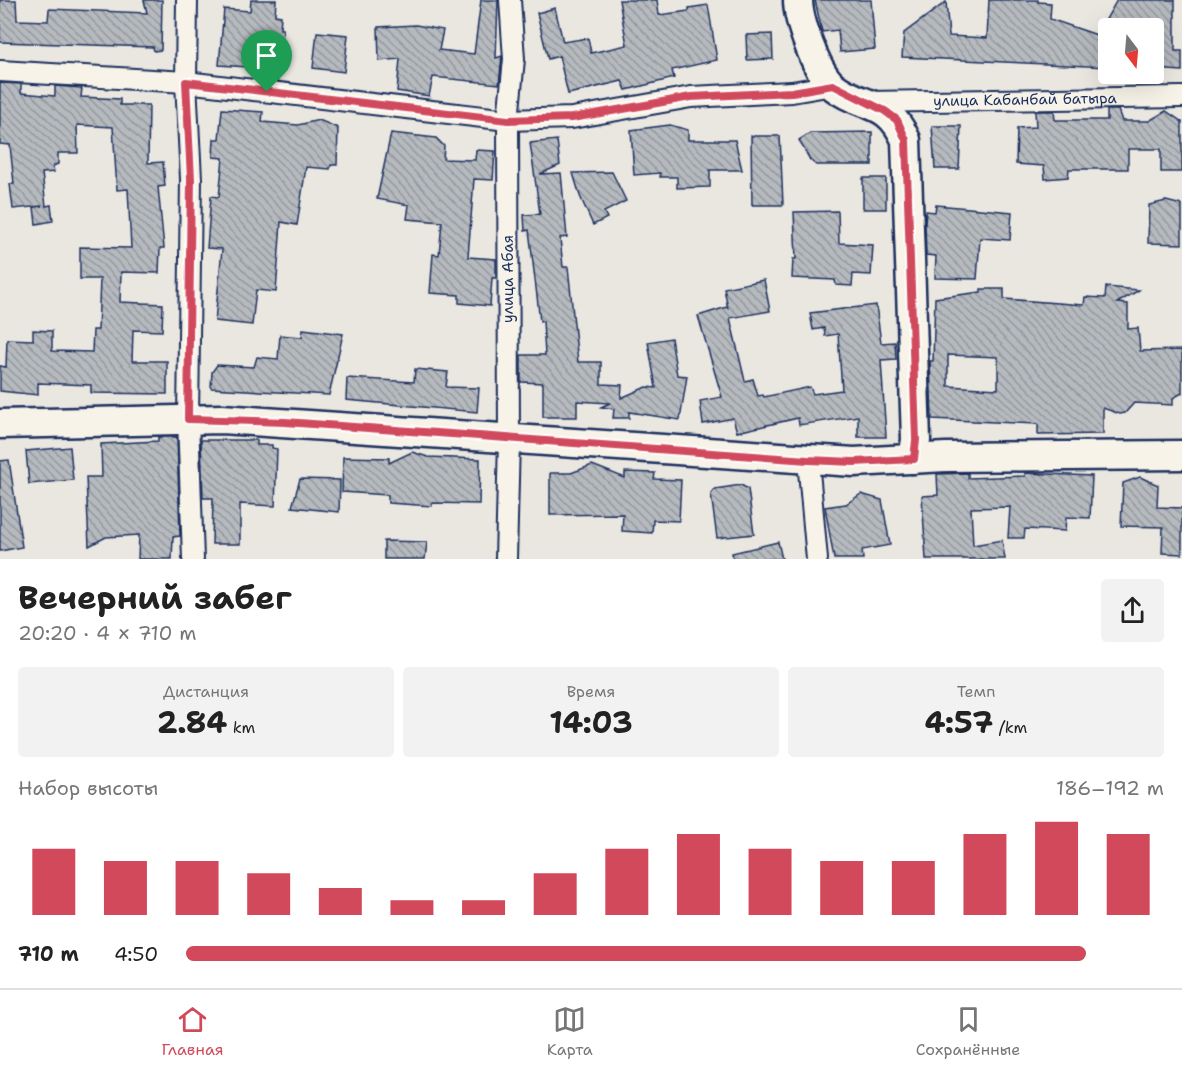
<!DOCTYPE html>
<html lang="ru">
<head>
<meta charset="utf-8">
<style>
	:root { --surface:#fff; --page:#f2f2f2; --text:#222; --muted:#767676; --line:#e0e0e0; --accent:#d1495b }
	body { margin:0; font-family:"Shantell Sans",sans-serif; background:var(--page); color:var(--text); height:100vh; display:flex; flex-direction:column; font-size:22px; white-space:nowrap }
	* { box-sizing:border-box; margin:0 }
	p { font-size:20px; color:var(--muted) }
	.icon { flex:none; width:33px; height:33px; fill:none; stroke:currentColor; stroke-width:2; stroke-linecap:round; stroke-linejoin:round }
	.map { position:relative; height:559px; overflow:hidden }
	.side { display:flex; flex-direction:column; background:var(--surface); flex:1 }
	.side>* { flex:none }
	.needle { width:39px; rotate:164deg }
	.tools { position:absolute; left:1098px; top:18px; display:grid; gap:12px }
	.tools a { display:grid; place-items:center; width:66px; height:66px; border-radius:6px; background:var(--surface); box-shadow:0 6px 24px #0002; font-size:30px }
	.pin { position:absolute; display:grid; place-items:center; width:51px; height:51px; color:#fff; margin:-62px -26px; border-radius:50% 50% 50% 0; rotate:-45deg; box-shadow:0 0 6px #0007 }
	.pin .icon { rotate:45deg }
	.round { display:grid; place-items:center; flex:none; width:63px; height:63px; border-radius:6px; background:var(--page) }
	.summary { display:flex; align-items:center; justify-content:space-between; height:102px; padding:0 18px }
	h1 { font-size:33px; font-weight:700; line-height:45px }
	.metrics { display:grid; grid-template-columns:repeat(3,1fr); gap:9px; height:102px; padding:6px 18px }
	.metrics div { display:grid; align-content:center; border-radius:6px; background:var(--page); text-align:center }
	.metrics b { font-size:30px; font-weight:700 }
	.metrics small { font-size:16px; font-weight:400 }
	.metrics p { font-size:16px }
	.chart { height:168px; padding:12px 18px }
	.chart p { display:flex; justify-content:space-between }
	.chart svg { width:100%; height:108px; margin-top:6px; stroke:var(--accent); stroke-width:6 }
	ul { padding:0 18px; list-style:none; font-size:20px }
	li { display:grid; grid-template-columns:96px 72px 1fr; align-items:center; height:45px }
	li i { height:15px; border-radius:8px; background:var(--accent) }
	.tabs { display:flex; justify-content:space-around; align-items:center; height:84px; border-top:2px solid var(--line); background:var(--surface); font-size:16px; color:var(--muted) }
	.tabs a { display:grid; justify-items:center; gap:3px }
	.tabs .selected { color:var(--accent) }
	.map>svg:first-child { display:block }
	.building { fill:url(#building-back-hatch); stroke:#1b2f5e; stroke-width:1.5; fill-rule:evenodd }
	.lines { fill:none; stroke-linecap:round; stroke-linejoin:round }
	.street-casing { stroke:#1b2f5e; stroke-width:24 }
	.secondary-casing { stroke:#1b2f5e; stroke-width:33 }
	.street { stroke:#f7f3e8; stroke-width:20 }
	.secondary { stroke:#f7f3e8; stroke-width:28 }
	.route-casing { stroke:#fff; stroke-width:12 }
	.route { stroke:#d1495b; stroke-width:8 }
	.labels { text-anchor:middle; dominant-baseline:central; stroke-width:4.5; stroke-linejoin:round; paint-order:stroke }
	.street-label { font-size:15px; fill:#1b2f5e; stroke:#f7f3e8 }
</style>
</head>
<body>
<div class="map">
<svg width="1182" height="559" viewBox="0 0 1182 559">
	<defs>
		<pattern id="building-back-hatch" width="6" height="6" patternUnits="userSpaceOnUse" patternTransform="scale(1.5)"><rect width="6" height="6" fill="#b6babf"/><path d="M-1 5l2 2M0 0l6 6M5-1l2 2" fill="none" stroke="#93989e"/></pattern>
	</defs>
	<rect width="100%" height="100%" fill="#eae7e0"/>
	<filter id="ink" filterUnits="userSpaceOnUse"><feTurbulence type="fractalNoise" baseFrequency=".0167" numOctaves="2"/><feDisplacementMap in="SourceGraphic" scale="12" xChannelSelector="R" yChannelSelector="G"/><feConvolveMatrix kernelMatrix="1 2 1 2 8 2 1 2 1" color-interpolation-filters="sRGB"/></filter>
	<g filter="url(#ink)">
		<g class="building">
			<polygon points="0,0 16,0 17,20 48,21 49,9 147,13 144,0 162,0 161,50 154,51 153,47 0,42"/>
			<polygon points="251,0 276,0 275,15 281,16 280,29 283,29 280,69 219,65 224,9 250,11"/>
			<polygon points="481,0 498,0 496,58 502,56 499,84 433,77 429,96 397,91 400,59 379,61 378,27 416,25 443,30 439,50 474,54"/>
			<polygon points="619,0 657,0 659,15 689,11 689,8 708,5 717,60 672,70 674,78 626,90 622,81 568,94 559,56 548,59 537,13 555,8 563,42 588,38 591,53 627,45"/>
			<polygon points="815,0 871,0 875,49 840,52 838,30 822,32"/>
			<polygon points="989,0 1038,0 1038,2 1051,3 1050,19 1097,35 1117,0 1175,0 1175,51 1182,51 1182,71 1154,69 1154,28 1108,28 1108,67 902,57 904,33 946,2 949,36 987,38"/>
			<polygon points="317,32 348,35 344,72 313,68"/>
			<polygon points="772,34 773,59 747,60 746,35"/>
			<polygon points="0,83 21,84 21,93 55,96 55,86 82,88 81,97 120,99 120,105 149,105 148,163 163,162 165,186 158,187 164,248 160,248 159,273 121,272 120,302 163,304 162,331 133,330 132,361 167,361 167,394 91,393 91,385 38,383 38,395 0,391 0,366 6,367 7,339 33,340 33,330 52,331 52,351 92,352 93,330 98,330 100,279 80,279 80,247 131,248 128,189 117,190 113,127 77,125 78,153 58,153 58,164 53,166 54,172 42,173 46,206 51,205 53,221 36,224 34,207 42,206 13,209 10,184 14,184 10,145 0,144"/>
			<polygon points="222,109 263,112 262,122 298,125 319,120 338,128 337,165 331,165 330,169 306,167 297,225 281,222 276,292 256,290 252,325 215,321 222,249 207,248 211,196 219,197 223,158 213,157 214,139 219,139"/>
			<polygon points="1107,110 1118,110 1122,121 1149,121 1166,111 1182,122 1182,172 1161,172 1161,149 1128,149 1128,169 1069,169 1068,177 1045,179 1044,166 1016,164 1017,128 1036,127 1035,111 1054,111 1055,120 1107,120"/>
			<polygon points="670,125 688,130 688,140 735,140 742,170 710,170 710,187 677,188 677,177 660,177 660,173 634,175 631,130"/>
			<polygon points="932,126 961,126 959,169 935,169"/>
			<polygon points="872,132 872,165 816,165 810,160 799,140 810,133"/>
			<polygon points="391,133 436,138 444,146 443,159 475,160 476,150 495,151 493,180 474,179 468,257 496,259 496,278 492,278 490,306 459,303 459,295 430,293 433,254 439,255 442,222 407,219 409,205 377,199"/>
			<polygon points="751,136 780,136 783,205 752,205"/>
			<polygon points="557,140 560,165 540,174 561,173 567,237 560,238 563,267 568,267 578,362 601,362 601,384 622,385 621,398 646,387 656,388 648,342 671,338 677,375 687,376 680,420 629,412 629,418 613,418 614,409 601,407 610,403 577,401 577,417 543,417 543,383 521,382 521,355 545,355 543,321 540,321 529,230 525,231 524,215 540,214 530,143"/>
			<polygon points="612,172 626,201 604,212 607,218 593,225 580,196 573,173"/>
			<rect x="863" y="178" width="23" height="31"/>
			<polygon points="1166,201 1182,205 1182,244 1148,243 1149,205"/>
			<polygon points="936,205 1012,212 1010,240 980,238 977,279 935,278 936,256 926,255 925,224 926,211 935,212"/>
			<polygon points="838,211 839,243 873,245 871,275 853,274 852,286 836,285 835,280 792,278 793,259 796,259 794,212"/>
			<polygon points="764,280 770,311 730,318 745,381 753,379 758,396 763,395 764,397 810,387 813,394 842,390 838,334 825,336 824,328 813,330 810,313 876,305 881,343 895,342 896,359 881,360 886,437 858,437 858,416 799,425 798,418 737,432 733,418 703,424 700,401 722,397 698,316 727,307 728,309 724,288"/>
			<path d="M1106,287L1139,290L1117,303L1128,304V329L1138,328L1140,351L1182,350V393L1173,398V405L1134,403L1125,413L1120,414L1103,408V434L1038,435V424L932,419L930,361H933L935,298L981,292V289H1004V299L1084,305L1085,297L1105,298ZM948,355L998,357V389L948,386Z"/>
			<polygon points="303,329 343,334 329,395 211,388 212,372 217,365 254,367 257,357 278,359 280,335 302,337"/>
			<polygon points="415,369 448,372 446,387 479,388 477,412 346,400 347,378 414,382"/>
			<polygon points="158,437 177,437 180,536 173,537 172,559 138,559 139,535 106,537 89,546 86,477 102,477 101,444 158,441"/>
			<polygon points="201,440 257,440 257,445 272,445 272,448 277,449 275,506 240,504 240,544 212,544 213,498 203,498"/>
			<polygon points="70,447 73,480 29,484 26,451"/>
			<polygon points="412,452 428,457 480,459 479,504 432,503 432,506 388,503 388,495 342,492 343,457 389,458 389,463"/>
			<polygon points="9,460 22,547 0,551 0,461"/>
			<polygon points="592,465 625,478 625,472 655,473 654,479 681,480 679,521 653,520 652,533 622,531 623,514 550,515 550,473 571,473"/>
			<polygon points="968,473 968,478 1025,476 1025,473 1092,476 1090,518 1066,517 1065,531 1025,529 1024,538 1008,538 1010,507 971,508 973,545 1002,540 1005,559 926,559 922,496 938,495 937,474"/>
			<polygon points="1140,477 1158,485 1157,507 1182,508 1182,554 1162,553 1163,527 1121,526 1123,483"/>
			<polygon points="300,479 340,480 339,512 292,507"/>
			<polygon points="741,485 748,489 754,534 717,538 711,494 715,489"/>
			<polygon points="861,494 882,500 890,545 862,550 863,559 834,559 825,507 846,504"/>
			<polygon points="384,541 427,542 425,559 384,559"/>
			<polygon points="778,542 782,559 733,559 732,553"/>
		</g>
		<g class="lines">
			<defs>
				<g id="street">
					<polyline points="187,0 186,82 191,179 188,419 193,559"/>
					<polyline points="0,71 186,82 508,120 572,118 691,97 792,92 833,85"/>
					<path id="s1" d="M867,102L1182,97"/>
					<polyline points="808,460 817,559"/>
					<polyline points="506,559 509,440 508,120 514,59 510,0"/>
				</g>
				<g id="secondary">
					<path d="M798,0C798,21 817,73 833,86C864,110 887,97 906,140L916,440L913,459"/>
					<polyline points="0,424 222,419 854,462 946,457 1182,455"/>
				</g>
			</defs>
			<use href="#street" class="street-casing"/>
			<use href="#secondary" class="secondary-casing"/>
			<use href="#street" class="street"/>
			<use href="#secondary" class="secondary"/>
		</g>
	</g>
	<g class="lines" filter="url(#ink)">
		<defs>
			<polygon id="route" points="186,82 508,120 572,118 691,97 792,92 833,85 885,111 897,120 906,140 916,440 914,459 854,462 808,460 285,422 188,419 191,179"/>
		</defs>
		<use href="#route" class="route-casing"/>
		<use href="#route" class="route"/>
	</g>
	<g class="labels">
		<g class="street-label">
			<text stroke="none"><textPath href="#s1" startOffset="158">улица Кабанбай батыра</textPath></text>
			<text transform="translate(508 279) rotate(-90)">улица Абая</text>
		</g>
	</g>
</svg>
<div class="tools">
<a><svg class="needle" viewBox="-14 -14 28 28"><path d="M0-13l5 13h-10z" fill="#e53935"/><path d="M0 13l5-13h-10z" fill="#767676"/></svg></a>
</div>
<div class="pin" style="left:267px;top:92px;background:#1e9e55"><svg class="icon" aria-label="arrive" viewBox="0 0 24 24"><path d="M6 21V4h12l-3 4 3 4H6"/></svg></div>
</div>
<section class="side">
<div class="summary"><div><h1>Вечерний забег</h1><p>20:20 · 4 × 710 m</p></div><a class="round"><svg class="icon" aria-label="share" viewBox="0 0 24 24"><path d="M12 15V3M7 8l5-5 5 5M5 13v7h14v-7"/></svg></a></div>
<div class="metrics">
<div><p>Дистанция</p><b>2.84<small> km</small></b></div>
<div><p>Время</p><b>14:03</b></div>
<div><p>Темп</p><b>4:57<small> /km</small></b></div>
</div>
<div class="chart"><p><span>Набор высоты</span>186–192 m</p>
<svg viewBox="0 0 160 44" preserveAspectRatio="none"><path d="M5 44V17M15 44V22M25 44V22M35 44V27M45 44V33M55 44V38M65 44V38M75 44V27M85 44V17M95 44V11M105 44V17M115 44V22M125 44V22M135 44V11M145 44V6M155 44V11"/></svg>
</div>
<ul>
<li><b>710 m</b>4:50<i style="width:92%"></i></li>
</ul>
</section>
<nav class="tabs">
<a class="selected"><svg class="icon" aria-label="home" viewBox="0 0 24 24"><path d="M3 11l9-7 9 7M6 9v11h12V9"/></svg>Главная</a>
<a><svg class="icon" aria-label="map" viewBox="0 0 24 24"><path d="M3 6l6-2 6 2 6-2v14l-6 2-6-2-6 2zM9 4v14M15 6v14"/></svg>Карта</a>
<a><svg class="icon" aria-label="saved" viewBox="0 0 24 24"><path d="M7 4h10v16l-5-4-5 4z"/></svg>Сохранённые</a>
</nav>
</body>
</html>
